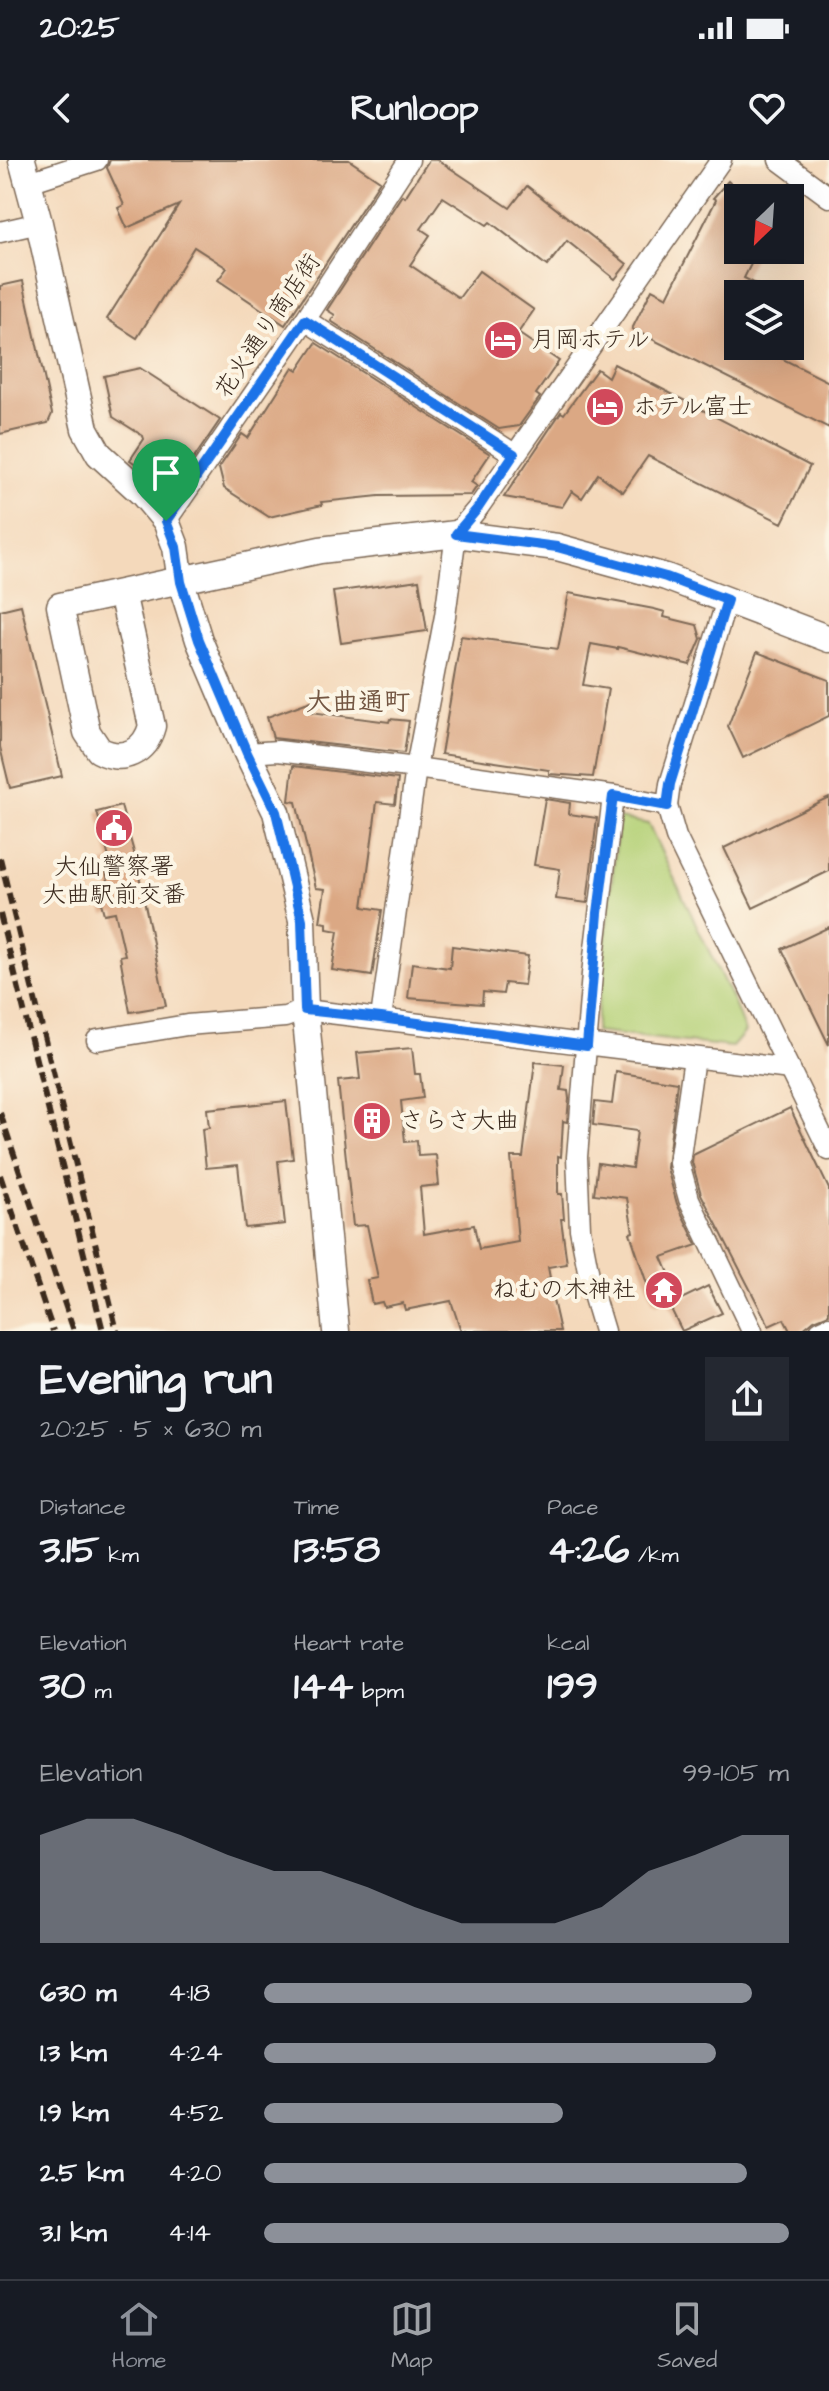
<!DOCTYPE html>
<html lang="en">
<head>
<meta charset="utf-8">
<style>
	:root { --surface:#171b24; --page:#242831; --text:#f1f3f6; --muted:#9ea1a6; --line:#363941; --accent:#8c9099 }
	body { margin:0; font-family:"Architects Daughter","Klee One",sans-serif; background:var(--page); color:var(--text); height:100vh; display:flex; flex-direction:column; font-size:30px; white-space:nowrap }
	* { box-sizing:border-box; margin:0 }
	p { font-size:26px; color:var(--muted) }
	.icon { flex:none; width:44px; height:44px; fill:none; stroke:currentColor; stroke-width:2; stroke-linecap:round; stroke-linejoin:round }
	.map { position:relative; height:1171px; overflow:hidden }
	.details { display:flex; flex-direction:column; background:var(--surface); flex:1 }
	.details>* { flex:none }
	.needle { width:52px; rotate:205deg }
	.buttons { position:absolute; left:724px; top:24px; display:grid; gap:16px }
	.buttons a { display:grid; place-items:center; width:80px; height:80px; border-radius:0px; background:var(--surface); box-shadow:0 8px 32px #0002; font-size:40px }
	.pin { position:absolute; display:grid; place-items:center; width:68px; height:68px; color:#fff; margin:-82px -34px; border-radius:50% 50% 50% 0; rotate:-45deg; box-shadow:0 0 8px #0007 }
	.pin .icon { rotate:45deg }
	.round { display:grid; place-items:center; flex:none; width:84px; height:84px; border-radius:0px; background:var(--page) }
	.head { display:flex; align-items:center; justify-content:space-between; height:136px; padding:0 40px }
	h1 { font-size:44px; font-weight:700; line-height:60px }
	.stats { display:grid; grid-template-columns:repeat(3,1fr); gap:12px; height:136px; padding:8px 40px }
	.stats div { display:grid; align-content:center }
	.stats b { font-size:40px; font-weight:700 }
	.stats small { font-size:22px; font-weight:400 }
	.stats p { font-size:22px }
	.chart { height:224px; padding:16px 40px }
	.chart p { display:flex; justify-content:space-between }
	.chart svg { width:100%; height:144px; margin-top:8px; fill:var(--accent); opacity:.7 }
	ul { padding:0 40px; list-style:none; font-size:26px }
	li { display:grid; grid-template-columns:128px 96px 1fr; align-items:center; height:60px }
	li i { height:20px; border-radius:10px; background:var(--accent) }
	.status { display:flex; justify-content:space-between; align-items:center; height:56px; padding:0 40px; background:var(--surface); direction:ltr }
	.status svg { height:22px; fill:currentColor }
	header { display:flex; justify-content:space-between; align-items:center; height:104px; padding:0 40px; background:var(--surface); font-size:36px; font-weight:700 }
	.tabs { display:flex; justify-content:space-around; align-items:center; height:112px; border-top:2px solid var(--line); background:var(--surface); font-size:22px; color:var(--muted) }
	.tabs a { display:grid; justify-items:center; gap:4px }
	.tabs .selected { color:var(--accent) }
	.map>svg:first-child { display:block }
	.green { fill:#b5d178; stroke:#787e4b; stroke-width:2 }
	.building { fill:#dba884 }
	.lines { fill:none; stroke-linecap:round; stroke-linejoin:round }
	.minor-casing { stroke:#7c6755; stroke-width:23 }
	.tertiary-casing { stroke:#7c6755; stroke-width:29 }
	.minor { stroke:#fff; stroke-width:20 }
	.tertiary { stroke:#fff; stroke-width:26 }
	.rail { stroke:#3b2a1e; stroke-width:6; stroke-dasharray:12 6; stroke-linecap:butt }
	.route-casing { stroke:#fff; stroke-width:16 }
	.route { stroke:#1a73e8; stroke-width:10 }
	.labels { text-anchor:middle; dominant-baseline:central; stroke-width:8; stroke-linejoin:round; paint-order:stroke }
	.street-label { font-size:24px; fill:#3b2a1e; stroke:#fcf5e5 }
	.poi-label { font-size:24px; fill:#3b2a1e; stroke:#fcf5e5; text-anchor:start }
	.neighbourhood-label { font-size:26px; font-weight:bold; fill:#735642; stroke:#fcf5e5 }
</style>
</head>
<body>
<div class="status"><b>20:25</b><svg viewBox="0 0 49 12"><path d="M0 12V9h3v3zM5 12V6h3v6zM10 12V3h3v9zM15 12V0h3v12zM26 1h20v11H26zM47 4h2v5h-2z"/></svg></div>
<header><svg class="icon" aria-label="back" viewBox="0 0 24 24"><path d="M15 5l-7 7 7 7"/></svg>Runloop<svg class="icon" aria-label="heart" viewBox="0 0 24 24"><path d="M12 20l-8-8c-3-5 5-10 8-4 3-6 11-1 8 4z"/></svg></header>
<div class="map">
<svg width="829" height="1171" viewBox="0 0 829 1171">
	<rect width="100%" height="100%" fill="#fcf5e5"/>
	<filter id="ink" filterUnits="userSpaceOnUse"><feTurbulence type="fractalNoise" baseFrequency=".0125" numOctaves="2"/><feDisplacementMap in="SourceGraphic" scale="16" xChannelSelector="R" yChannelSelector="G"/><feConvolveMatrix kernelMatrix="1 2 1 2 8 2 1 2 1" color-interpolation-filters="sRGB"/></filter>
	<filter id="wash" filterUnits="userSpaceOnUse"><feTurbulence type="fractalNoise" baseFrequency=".006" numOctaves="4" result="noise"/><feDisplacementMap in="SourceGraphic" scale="32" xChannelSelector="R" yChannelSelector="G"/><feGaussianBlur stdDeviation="1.8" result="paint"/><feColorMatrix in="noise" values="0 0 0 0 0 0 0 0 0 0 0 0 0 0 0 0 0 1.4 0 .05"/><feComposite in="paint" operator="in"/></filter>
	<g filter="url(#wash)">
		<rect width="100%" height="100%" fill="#f4d9bb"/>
		<polygon class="green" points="619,658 648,664 733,841 745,872 732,887 595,872"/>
		<g id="blocks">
			<g class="building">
				<polygon points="110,0 349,0 380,21 285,165 218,120 227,108 194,87 137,178 107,159 179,45 127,68 118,48 124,45 107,8"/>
				<polygon points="429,0 438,0 510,48 527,26 627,104 615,119 567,81 547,106 490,62 487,65 443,37 421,69 430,75 410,105 459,138 479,111 534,150 518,173 559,201 536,234 540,237 519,266 499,269 331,161 335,155 327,150 402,35 405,37"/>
				<polygon points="728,21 738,31 738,90 758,90 744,118 776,134 738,134 738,156 730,173 738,177 738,186 757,186 829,222 829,268 632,169 652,129 667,137 716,40 713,38"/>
				<polygon points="23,121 52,254 48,263 0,274 0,126"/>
				<polygon points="316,183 490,294 471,322 477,326 471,335 379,336 321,342 322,345 269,357 224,328 219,308 242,274 248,278 293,207 298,210"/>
				<polygon points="614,204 810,306 782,363 648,296 623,332 598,314 582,338 572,331 562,347 504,337 561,252 564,254 597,209 608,217"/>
				<polygon points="140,208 220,260 192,301 182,303 168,295 155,317 130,300 144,279 143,276 113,257 104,216"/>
				<polygon points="419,420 427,471 341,483 333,432"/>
				<polygon points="569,433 654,449 665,452 664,457 697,465 701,479 690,505 618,487 618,489 591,484 583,525 608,529 593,617 549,614 549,610 441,594 461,476 558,489"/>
				<polygon points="21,445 62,616 10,628 0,587 0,450"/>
				<polygon points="757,492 829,520 829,556 743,598 728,566"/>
				<polygon points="311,541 310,552 389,562 390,559 409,561 404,593 273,578 267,557"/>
				<polygon points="293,606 398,619 395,644 377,642 363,747 382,750 372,816 332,810 338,771 327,769 327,763 320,762 325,729 316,728 296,642 289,641"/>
				<polygon points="829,637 829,711 753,748 724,688"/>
				<polygon points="545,639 570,643 569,654 597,658 587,743 556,739 560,709 534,705"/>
				<polygon points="121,646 135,696 166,846 130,852 120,796 125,795 115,752 104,754 99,735 111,733 104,703 110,702 97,652"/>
				<polygon points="829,767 829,885 782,789"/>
				<polygon points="452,786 528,796 524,825 505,823 503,834 483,832 482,844 408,838 412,803 450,808"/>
				<polygon points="412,888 415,914 420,914 423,938 401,941 405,982 417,981 418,996 436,995 439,1025 420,1027 424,1074 474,1065 479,1089 518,1082 511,997 523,997 535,902 564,905 561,930 568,931 569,939 567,962 563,961 561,997 558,996 558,1034 562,1034 564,1059 561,1059 567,1104 548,1107 550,1118 548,1118 560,1171 461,1171 451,1141 405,1150 403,1143 384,1147 382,1142 372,1144 367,1120 378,1118 367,1065 353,1066 338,921 360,919 357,893"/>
				<polygon points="616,912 677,922 667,1008 677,1044 697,1085 662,1097 678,1134 656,1144 655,1141 653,1142 630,1073 633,1072 627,1038 594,1034 598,1003 632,1008 637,971 593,965 595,942 612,944"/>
				<polygon points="286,941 293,999 278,1001 285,1064 245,1068 238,1005 206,1008 202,969 209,968 207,949"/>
				<polygon points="790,948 829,1029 829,1154 814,1160 801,1171 790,1171 784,1159 769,1166 701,1034 692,1002 693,995"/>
				<polygon points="708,1126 722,1153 682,1171 669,1145"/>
			</g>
		</g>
	</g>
	<g filter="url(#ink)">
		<use href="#blocks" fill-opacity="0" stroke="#7c6755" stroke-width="2"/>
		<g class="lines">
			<defs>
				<g id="minor">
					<polyline points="779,0 829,37"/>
					<polyline points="29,22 97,0"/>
					<polyline points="0,72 39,63"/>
					<polyline points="305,160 514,294"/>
					<polyline points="166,361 305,160 409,0"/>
					<polyline points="727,440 670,624 667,646 676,677 829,990"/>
					<polyline points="247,593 278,591 416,608 621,637 667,646"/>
					<polyline points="381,858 416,608 445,456 456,374 478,348 721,0"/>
					<polyline points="97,880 187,865 285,857 305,850 790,909"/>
					<polyline points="694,898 679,1003 689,1039 752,1171"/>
					<polyline points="604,1171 592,1131 580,1069 577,997 592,814 613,636"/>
					<polyline points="820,1171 829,1167"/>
				</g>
				<g id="tertiary">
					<polyline points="22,0 39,63 85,269 99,294 143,334 166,361 176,387 181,422 199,480 247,593 276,652 302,760 305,850 336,1171"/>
					<path d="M122,433L152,566C145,592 123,603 99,590L87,572L60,446L320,390L456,374L557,387L666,417L829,479"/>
				</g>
			</defs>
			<use href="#minor" class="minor-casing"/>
			<use href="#tertiary" class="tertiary-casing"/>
			<use href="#minor" class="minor"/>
			<use href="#tertiary" class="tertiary"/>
			<g class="rail">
				<polyline points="0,698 117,1171"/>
				<polyline points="0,754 103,1171"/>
				<polyline points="0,953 74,1171"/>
				<polyline points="0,1015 53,1171"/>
			</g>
		</g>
	</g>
	<g class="lines" filter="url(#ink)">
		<defs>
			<polygon id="route" points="305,160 514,294 478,348 456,374 557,387 666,417 727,440 670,624 667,646 613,636 598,753 587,886 381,858 305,850 302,760 276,652 247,593 199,480 181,422 176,387 166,361"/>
		</defs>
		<use href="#route" class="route-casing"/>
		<use href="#route" class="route"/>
	</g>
	<defs>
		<symbol id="hotel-disc" viewBox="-11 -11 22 22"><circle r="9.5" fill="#d1495b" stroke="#fcf5e5"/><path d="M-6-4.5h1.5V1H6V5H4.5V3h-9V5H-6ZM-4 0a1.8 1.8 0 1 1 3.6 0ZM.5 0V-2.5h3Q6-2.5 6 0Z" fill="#fff"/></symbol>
		<symbol id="civic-disc" viewBox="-11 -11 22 22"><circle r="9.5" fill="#d1495b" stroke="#fcf5e5"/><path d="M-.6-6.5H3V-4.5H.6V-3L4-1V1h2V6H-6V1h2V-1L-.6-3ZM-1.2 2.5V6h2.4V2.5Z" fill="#fff"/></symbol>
		<symbol id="building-disc" viewBox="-11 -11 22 22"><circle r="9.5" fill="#d1495b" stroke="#fcf5e5"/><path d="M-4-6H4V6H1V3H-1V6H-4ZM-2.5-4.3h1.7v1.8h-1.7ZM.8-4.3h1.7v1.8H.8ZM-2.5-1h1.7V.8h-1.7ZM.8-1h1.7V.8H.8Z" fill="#fff"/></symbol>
		<symbol id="temple-disc" viewBox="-11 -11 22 22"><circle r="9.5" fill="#d1495b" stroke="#fcf5e5"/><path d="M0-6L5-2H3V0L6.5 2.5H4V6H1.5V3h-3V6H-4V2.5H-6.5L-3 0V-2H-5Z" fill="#fff"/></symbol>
	</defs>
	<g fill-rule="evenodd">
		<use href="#hotel-disc" x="481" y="158" width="44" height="44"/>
		<use href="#hotel-disc" x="583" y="225" width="44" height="44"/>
		<use href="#civic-disc" x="92" y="646" width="44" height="44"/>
		<use href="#building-disc" x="350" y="939" width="44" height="44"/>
		<use href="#temple-disc" x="642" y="1108" width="44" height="44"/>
	</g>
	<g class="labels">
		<g class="street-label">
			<text transform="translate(268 166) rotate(-56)">花火通り商店街</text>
		</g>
		<g class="poi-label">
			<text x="531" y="180">月岡ホテル</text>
			<text x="633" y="247">ホテル富士</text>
			<text x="114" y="707" text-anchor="middle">大仙警察署<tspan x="114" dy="28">大曲駅前交番</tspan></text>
			<text x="400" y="961">さらさ大曲</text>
			<text x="636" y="1130" text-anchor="end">ねむの木神社</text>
		</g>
		<g class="neighbourhood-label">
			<text x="358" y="542">大曲通町</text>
		</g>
	</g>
</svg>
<div class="buttons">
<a><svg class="needle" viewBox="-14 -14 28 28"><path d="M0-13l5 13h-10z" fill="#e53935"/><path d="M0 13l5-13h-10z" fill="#9ea1a6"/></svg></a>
<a><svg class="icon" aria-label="layers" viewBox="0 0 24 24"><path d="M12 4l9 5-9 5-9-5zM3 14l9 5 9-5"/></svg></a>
</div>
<div class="pin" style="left:166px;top:361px;background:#1e9e55"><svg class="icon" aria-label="arrive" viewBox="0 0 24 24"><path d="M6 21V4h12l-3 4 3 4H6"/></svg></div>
</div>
<section class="details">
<div class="head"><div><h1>Evening run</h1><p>20:25 · 5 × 630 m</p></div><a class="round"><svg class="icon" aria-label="share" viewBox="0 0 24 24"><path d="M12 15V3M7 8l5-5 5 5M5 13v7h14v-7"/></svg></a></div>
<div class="stats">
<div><p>Distance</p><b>3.15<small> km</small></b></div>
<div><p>Time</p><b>13:58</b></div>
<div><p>Pace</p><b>4:26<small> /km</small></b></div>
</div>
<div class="stats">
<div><p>Elevation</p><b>30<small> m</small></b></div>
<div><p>Heart rate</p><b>144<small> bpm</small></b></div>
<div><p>kcal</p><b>199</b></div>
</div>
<div class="chart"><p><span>Elevation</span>99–105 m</p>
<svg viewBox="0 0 160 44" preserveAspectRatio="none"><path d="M0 44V11L10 6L20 6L30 11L40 17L50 22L60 22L70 27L80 33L90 38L100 38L110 38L120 33L130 22L140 17L150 11L160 11V44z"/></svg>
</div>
<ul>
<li><b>630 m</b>4:18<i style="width:93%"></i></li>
<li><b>1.3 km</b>4:24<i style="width:86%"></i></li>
<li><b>1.9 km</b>4:52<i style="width:57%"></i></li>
<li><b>2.5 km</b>4:20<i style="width:92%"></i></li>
<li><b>3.1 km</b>4:14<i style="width:100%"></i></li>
</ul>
</section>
<nav class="tabs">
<a class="selected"><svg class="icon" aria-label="home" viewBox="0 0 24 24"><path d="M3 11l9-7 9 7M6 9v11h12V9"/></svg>Home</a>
<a><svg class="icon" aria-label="map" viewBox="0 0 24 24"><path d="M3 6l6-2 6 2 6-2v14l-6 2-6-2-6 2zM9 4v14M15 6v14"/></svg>Map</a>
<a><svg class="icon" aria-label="saved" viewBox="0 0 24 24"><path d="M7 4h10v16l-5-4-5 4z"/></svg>Saved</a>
</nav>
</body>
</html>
